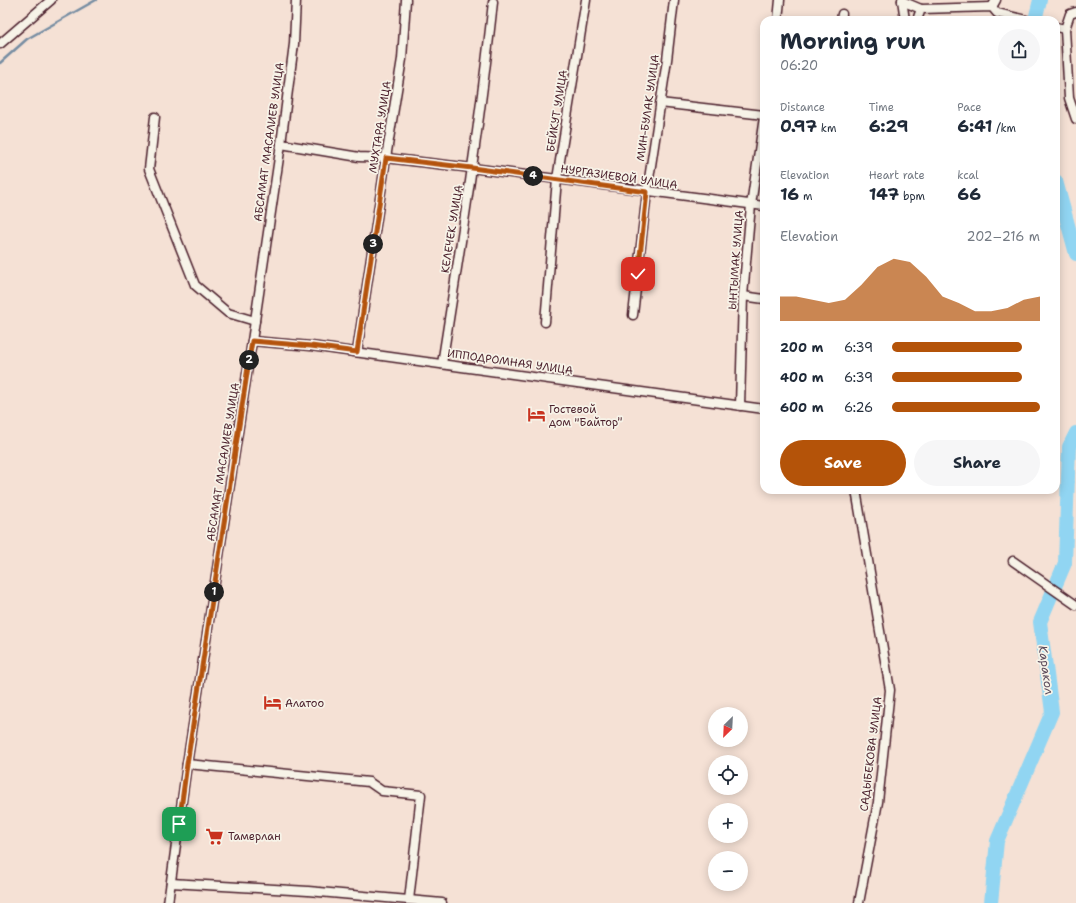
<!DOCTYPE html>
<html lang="en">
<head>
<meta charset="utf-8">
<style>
	:root { --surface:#fff; --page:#f6f6f7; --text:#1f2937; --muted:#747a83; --accent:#b45309 }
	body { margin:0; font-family:"Shantell Sans",sans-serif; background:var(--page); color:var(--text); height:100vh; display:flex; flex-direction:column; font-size:15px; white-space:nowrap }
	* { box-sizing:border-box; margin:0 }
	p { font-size:13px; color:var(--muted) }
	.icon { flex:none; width:22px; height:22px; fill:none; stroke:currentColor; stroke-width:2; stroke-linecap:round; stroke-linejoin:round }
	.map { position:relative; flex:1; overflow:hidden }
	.panel { position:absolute; left:760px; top:16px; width:300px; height:478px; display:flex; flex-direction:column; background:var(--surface); border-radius:12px; box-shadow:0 2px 10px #0003 }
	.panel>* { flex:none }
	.needle { width:26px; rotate:204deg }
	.buttons { position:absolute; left:708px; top:707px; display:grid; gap:8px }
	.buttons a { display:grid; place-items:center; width:40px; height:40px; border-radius:50%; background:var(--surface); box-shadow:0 2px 10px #0003; font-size:20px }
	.pin { position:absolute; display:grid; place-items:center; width:34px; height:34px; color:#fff; margin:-17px; border-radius:8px; box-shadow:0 2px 6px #0006 }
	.km { position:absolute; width:20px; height:20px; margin:-10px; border-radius:50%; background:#222; color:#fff; font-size:11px; line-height:20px; text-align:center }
	.round { display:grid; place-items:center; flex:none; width:42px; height:42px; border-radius:21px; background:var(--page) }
	.head { display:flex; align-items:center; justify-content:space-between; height:68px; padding:0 20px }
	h1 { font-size:22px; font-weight:700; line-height:30px }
	.metrics { display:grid; grid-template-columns:repeat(3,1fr); gap:6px; height:68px; padding:4px 20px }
	.metrics div { display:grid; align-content:center }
	.metrics b { font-size:17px; font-weight:700 }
	.metrics small { font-size:11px; font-weight:400 }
	.metrics p { font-size:11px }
	.chart { height:112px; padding:8px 20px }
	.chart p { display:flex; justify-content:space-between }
	.chart svg { width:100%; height:72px; margin-top:4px; fill:var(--accent); opacity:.7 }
	.action { display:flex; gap:8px; margin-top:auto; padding:8px 20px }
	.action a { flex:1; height:46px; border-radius:24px; background:var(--accent); color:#fff; font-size:16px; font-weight:700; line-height:46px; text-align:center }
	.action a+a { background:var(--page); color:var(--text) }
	ul { padding:0 20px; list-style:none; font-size:13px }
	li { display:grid; grid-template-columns:64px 48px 1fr; align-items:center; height:30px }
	li i { height:10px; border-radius:5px; background:var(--accent) }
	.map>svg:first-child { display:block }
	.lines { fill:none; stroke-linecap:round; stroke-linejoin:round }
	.stream { stroke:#758ca2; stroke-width:2.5 }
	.river { stroke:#91d5f2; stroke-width:14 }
	.minor-casing { stroke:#4a1f2b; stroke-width:11 }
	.minor { stroke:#f7f3e8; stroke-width:8 }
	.route-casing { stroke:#fff; stroke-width:8 }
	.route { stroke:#b45309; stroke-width:5 }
	.labels { text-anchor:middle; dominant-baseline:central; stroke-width:3.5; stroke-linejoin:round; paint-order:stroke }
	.street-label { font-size:11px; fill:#4a1f2b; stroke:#f7f3e8 }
	.poi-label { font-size:11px; fill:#4a1f2b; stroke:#f7f3e8; text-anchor:start }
	.water-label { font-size:12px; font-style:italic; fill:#5c4c5d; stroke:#f7f3e8 }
</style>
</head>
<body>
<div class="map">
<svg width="1076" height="903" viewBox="0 0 1076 903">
	<rect width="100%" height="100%" fill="#f5e1d5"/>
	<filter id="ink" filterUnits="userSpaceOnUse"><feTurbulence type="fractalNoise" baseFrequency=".025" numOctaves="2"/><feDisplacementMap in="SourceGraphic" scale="8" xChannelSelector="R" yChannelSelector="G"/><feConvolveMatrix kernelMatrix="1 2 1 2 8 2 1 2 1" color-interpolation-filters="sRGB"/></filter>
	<g filter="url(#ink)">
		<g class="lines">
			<polyline class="stream" points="0,63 27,39 96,0"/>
			<g class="river">
				<polyline points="1035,20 1040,0"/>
				<polyline points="1056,181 1076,254"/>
				<polyline points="991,903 997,841 1052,712 1040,622 1065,563 1069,447 1076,433"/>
			</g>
			<defs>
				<g id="minor">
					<polyline points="902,0 905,20"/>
					<polyline points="902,1 921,9"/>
					<polyline points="992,7 996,0"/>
					<polyline points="1076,12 1070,14 1065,29 1069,98 1076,119"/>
					<polyline points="778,20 780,0"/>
					<polyline points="841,20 842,14"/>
					<polyline points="917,20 921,9 992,7 997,13 1026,20"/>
					<polyline points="1056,27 1065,29"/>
					<polyline points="0,44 51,0"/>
					<polyline points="660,103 764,115"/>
					<polyline points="155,117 149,169 195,285 228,313 255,321"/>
					<polyline points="281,144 359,157 386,158 472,168 764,206"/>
					<polyline points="743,296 764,299"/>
					<polyline points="633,315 647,192 667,60 674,0"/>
					<polyline points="545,322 557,179 586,0"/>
					<polyline points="252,341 311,346 764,409"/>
					<polyline points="357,352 386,158 402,59 406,0"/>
					<path d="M442,364C461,243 480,123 493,2"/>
					<polyline points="740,406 743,296 751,205 764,117"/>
					<polyline points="856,490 890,690 878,802 859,903"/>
					<polyline points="1013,561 1076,605"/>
					<polyline points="187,764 369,782 382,791 421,795 409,900"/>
					<polyline points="171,883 308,891 442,903"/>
					<polyline points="168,903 187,764 252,341 281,144 294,44 296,0"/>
				</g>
			</defs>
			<use href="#minor" class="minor-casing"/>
			<use href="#minor" class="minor"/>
		</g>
	</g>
	<g class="lines" filter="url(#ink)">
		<defs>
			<polyline id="route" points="179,824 187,764 252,341 311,346 357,352 386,158 472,168 647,192 638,274"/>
		</defs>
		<use href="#route" class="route-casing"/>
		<use href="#route" class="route"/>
	</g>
	<defs>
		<symbol id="hotel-bare" viewBox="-9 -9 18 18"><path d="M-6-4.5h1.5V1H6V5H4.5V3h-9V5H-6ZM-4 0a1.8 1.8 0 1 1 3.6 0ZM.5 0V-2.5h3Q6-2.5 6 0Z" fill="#c8321e" stroke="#f7f3e8" stroke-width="2.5" paint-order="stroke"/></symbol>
		<symbol id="supermarket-bare" viewBox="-9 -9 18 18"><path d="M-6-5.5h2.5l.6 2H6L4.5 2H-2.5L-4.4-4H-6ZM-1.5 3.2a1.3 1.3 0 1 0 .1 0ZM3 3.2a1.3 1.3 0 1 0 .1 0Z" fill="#c8321e" stroke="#f7f3e8" stroke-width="2.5" paint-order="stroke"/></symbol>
	</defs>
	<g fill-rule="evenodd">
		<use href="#hotel-bare" x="524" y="402" width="25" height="25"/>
		<use href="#hotel-bare" x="260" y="690" width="25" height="25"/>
		<use href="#supermarket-bare" x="202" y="824" width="25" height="25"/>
	</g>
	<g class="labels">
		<g class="street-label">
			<text transform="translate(648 108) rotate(-82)">МИН-БУЛАК УЛИЦА</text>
			<text transform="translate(557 111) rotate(-81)">БЕЙКУТ УЛИЦА</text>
			<text transform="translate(380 127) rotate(-81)">МУХТАРА УЛИЦА</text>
			<text transform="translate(269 142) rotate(-82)">АБСАМАТ МАСАЛИЕВ УЛИЦА</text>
			<text transform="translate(619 177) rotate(8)">НУРГАЗИЕВОЙ УЛИЦА</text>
			<text transform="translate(452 229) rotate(-81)">КЕЛЕЧЕК УЛИЦА</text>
			<text transform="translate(736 260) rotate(-86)">ЫНТЫМАК УЛИЦА</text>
			<text transform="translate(510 362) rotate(8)">ИППОДРОМНАЯ УЛИЦА</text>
			<text transform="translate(223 462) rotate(-81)">АБСАМАТ МАСАЛИЕВ УЛИЦА</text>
			<text transform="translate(871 754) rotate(-83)">САДЫБЕКОВА УЛИЦА</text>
		</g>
		<g class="poi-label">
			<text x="549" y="409">Гостевой<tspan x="549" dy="13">дом "Байтор"</tspan></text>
			<text x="285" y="703">Алатоо</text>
			<text x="228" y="836">Тамерлан</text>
		</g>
		<g class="water-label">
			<text transform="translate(1046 670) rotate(82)">Каракол</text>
		</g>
	</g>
</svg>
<div class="buttons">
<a><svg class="needle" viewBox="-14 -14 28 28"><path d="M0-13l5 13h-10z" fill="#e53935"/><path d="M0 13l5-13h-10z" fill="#747a83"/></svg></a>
<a><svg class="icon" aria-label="locate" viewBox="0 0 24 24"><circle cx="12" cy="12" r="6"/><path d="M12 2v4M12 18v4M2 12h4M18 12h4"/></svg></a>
<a>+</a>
<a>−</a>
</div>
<div class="pin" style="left:179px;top:824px;background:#1e9e55"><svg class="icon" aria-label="arrive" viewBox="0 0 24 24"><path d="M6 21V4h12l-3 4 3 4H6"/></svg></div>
<div class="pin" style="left:638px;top:274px;background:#d93025"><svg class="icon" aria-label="check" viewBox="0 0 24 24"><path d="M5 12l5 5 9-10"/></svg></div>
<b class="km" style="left:214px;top:592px">1</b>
<b class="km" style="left:249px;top:360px">2</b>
<b class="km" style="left:373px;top:244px">3</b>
<b class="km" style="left:533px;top:176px">4</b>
<section class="panel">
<div class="head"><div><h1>Morning run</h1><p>06:20</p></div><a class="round"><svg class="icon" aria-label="share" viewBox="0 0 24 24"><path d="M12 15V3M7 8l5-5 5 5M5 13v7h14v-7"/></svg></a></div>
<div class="metrics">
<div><p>Distance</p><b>0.97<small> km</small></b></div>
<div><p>Time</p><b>6:29</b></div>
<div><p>Pace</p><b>6:41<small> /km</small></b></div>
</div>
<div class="metrics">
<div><p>Elevation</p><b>16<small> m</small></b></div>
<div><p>Heart rate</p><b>147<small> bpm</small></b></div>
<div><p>kcal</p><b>66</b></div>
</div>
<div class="chart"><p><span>Elevation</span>202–216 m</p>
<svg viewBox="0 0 160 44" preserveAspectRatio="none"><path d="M0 44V29L10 29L20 31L30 33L40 31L50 22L60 11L70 6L80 8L90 17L100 29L110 33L120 38L130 38L140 36L150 31L160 29V44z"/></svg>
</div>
<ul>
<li><b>200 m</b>6:39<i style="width:88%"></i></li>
<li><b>400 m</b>6:39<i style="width:88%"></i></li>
<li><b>600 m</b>6:26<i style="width:100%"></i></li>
</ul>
<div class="action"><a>Save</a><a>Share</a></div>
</section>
</div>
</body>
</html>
